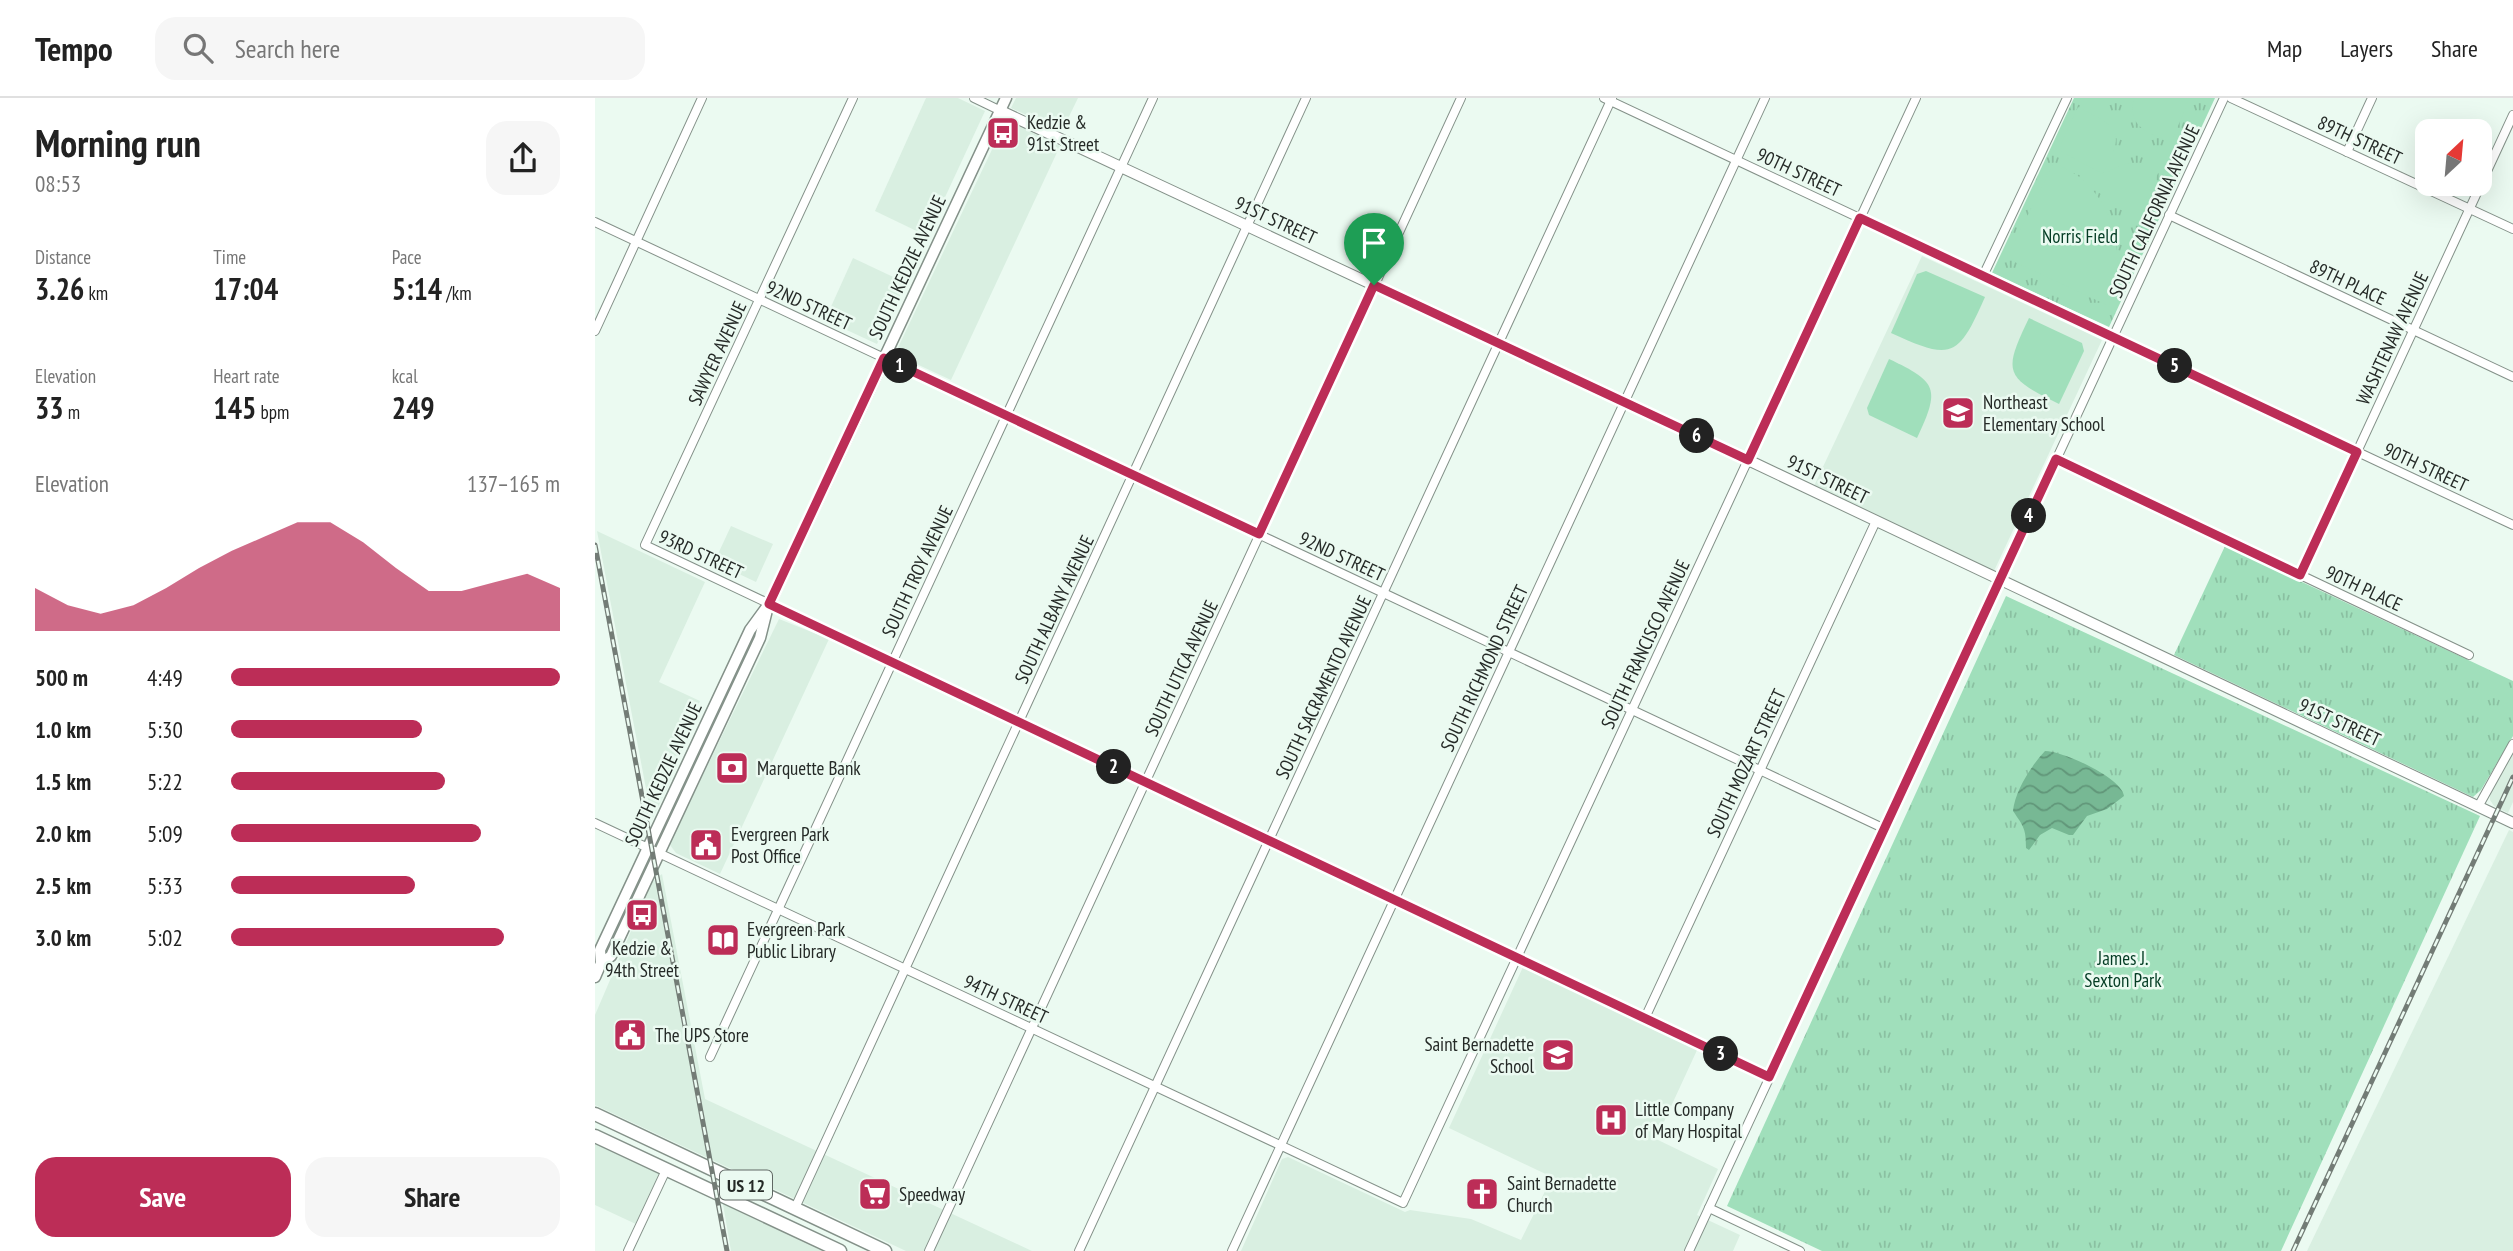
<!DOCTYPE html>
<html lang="en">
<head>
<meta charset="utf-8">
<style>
	:root { --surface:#fff; --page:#f6f6f6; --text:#222; --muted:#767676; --line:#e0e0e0; --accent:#bc2d57 }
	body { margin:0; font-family:"PT Sans Narrow",sans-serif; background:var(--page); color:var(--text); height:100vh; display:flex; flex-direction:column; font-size:26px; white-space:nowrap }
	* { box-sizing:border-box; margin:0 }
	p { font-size:23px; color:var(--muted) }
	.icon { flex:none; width:38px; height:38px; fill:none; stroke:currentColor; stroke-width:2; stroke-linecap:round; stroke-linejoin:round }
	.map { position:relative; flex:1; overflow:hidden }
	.side { display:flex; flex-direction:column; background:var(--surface); width:595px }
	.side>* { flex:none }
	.needle { width:46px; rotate:26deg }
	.tools { position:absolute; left:1820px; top:21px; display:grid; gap:14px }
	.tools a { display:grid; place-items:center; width:77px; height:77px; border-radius:14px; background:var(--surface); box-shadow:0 7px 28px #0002; font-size:35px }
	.pin { position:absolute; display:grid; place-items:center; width:60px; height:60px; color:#fff; margin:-72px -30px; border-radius:50% 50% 50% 0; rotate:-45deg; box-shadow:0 0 7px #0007 }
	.pin .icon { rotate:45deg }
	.km { position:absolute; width:35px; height:35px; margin:-18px; border-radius:50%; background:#222; color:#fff; font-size:19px; line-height:35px; text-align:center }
	.round { display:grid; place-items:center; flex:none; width:74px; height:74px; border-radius:21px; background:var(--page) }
	.head { display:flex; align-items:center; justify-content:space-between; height:119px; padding:0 35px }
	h1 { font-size:38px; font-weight:800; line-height:52px }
	.metrics { display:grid; grid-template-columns:repeat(3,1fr); gap:10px; height:119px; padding:7px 35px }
	.metrics div { display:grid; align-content:center }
	.metrics b { font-size:30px; font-weight:800 }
	.metrics small { font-size:19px; font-weight:400 }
	.metrics p { font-size:19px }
	.chart { height:196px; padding:14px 35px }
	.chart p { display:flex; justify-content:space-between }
	.chart svg { width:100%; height:126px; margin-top:7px; fill:var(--accent); opacity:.7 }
	.cta { display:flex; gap:14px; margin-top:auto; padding:14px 35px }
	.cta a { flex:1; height:80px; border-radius:21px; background:var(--accent); color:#fff; font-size:28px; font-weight:800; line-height:80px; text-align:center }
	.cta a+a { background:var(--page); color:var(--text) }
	ul { padding:0 35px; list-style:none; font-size:23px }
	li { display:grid; grid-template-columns:112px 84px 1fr; align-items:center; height:52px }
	li i { height:18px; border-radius:9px; background:var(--accent) }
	header { display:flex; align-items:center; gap:42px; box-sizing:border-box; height:98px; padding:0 35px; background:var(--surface); border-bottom:2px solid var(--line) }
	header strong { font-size:33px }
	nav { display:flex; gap:38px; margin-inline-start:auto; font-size:24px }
	.search { width:490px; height:63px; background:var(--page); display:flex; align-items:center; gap:18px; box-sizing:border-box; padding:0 24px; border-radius:21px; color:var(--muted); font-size:26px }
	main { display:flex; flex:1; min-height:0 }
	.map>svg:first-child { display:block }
	.built { fill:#d9efe1 }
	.park { fill:url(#park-tufts) }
	.pitch { fill:#a0dfbb }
	.water { fill:url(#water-waves) }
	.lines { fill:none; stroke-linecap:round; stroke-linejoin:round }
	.minor-casing { stroke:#849189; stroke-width:10 }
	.tertiary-casing { stroke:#849189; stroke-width:12 }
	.secondary-casing { stroke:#849189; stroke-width:13 }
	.primary-casing { stroke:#849189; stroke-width:15 }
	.minor { stroke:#fff; stroke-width:8 }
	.tertiary { stroke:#fff; stroke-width:10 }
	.secondary { stroke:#fff; stroke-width:10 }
	.primary { stroke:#fff; stroke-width:12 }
	.rail-casing { stroke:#737c76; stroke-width:5 }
	.rail { stroke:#ebfaf1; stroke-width:2.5; stroke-dasharray:8; stroke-linecap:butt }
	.route-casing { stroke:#fff; stroke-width:14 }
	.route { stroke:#bc2d57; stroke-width:9 }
	.labels { text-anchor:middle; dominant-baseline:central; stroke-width:5; stroke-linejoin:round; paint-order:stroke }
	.shield { fill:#ebfaf1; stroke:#606864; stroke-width:2 }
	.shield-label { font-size:18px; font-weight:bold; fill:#252a27 }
	.poi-label { font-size:19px; fill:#252a27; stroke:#ebfaf1; text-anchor:start }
	.street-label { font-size:19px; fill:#252a27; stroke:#ebfaf1 }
	.park-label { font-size:19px; fill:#043c24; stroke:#ebfaf1 }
</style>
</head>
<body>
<header>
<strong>Tempo</strong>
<div class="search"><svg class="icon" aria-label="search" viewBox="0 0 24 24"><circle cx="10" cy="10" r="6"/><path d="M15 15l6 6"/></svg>Search here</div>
<nav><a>Map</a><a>Layers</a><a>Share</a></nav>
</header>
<main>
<section class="side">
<div class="head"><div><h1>Morning run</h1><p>08:53</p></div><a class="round"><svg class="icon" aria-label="share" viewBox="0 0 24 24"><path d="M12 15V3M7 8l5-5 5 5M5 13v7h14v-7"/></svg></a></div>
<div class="metrics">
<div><p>Distance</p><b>3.26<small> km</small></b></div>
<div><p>Time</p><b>17:04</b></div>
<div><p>Pace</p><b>5:14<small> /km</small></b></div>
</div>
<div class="metrics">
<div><p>Elevation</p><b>33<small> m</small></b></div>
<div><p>Heart rate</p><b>145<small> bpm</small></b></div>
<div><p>kcal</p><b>249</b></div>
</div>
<div class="chart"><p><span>Elevation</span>137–165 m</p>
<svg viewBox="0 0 160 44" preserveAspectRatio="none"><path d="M0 44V29L10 35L20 38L30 35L40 29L50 22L60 16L70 11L80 6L90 6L100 13L110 22L120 30L130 30L140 27L150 24L160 29V44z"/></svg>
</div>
<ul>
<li><b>500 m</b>4:49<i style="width:100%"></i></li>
<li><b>1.0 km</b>5:30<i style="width:58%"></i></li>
<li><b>1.5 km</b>5:22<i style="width:65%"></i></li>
<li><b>2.0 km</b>5:09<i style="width:76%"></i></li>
<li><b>2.5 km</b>5:33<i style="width:56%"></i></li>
<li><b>3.0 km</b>5:02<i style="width:83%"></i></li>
</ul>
<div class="cta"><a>Save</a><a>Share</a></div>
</section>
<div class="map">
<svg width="1918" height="1153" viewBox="0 0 1918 1153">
	<defs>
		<pattern id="park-tufts" width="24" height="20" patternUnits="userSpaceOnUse" patternTransform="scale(1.75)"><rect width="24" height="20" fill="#a0dfbb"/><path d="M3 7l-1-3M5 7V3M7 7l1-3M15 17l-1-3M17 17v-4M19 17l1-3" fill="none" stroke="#8ac0a1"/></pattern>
		<pattern id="water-waves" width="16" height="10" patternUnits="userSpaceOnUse" patternTransform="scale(1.75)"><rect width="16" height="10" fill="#77b894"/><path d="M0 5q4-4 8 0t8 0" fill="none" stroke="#619679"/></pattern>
	</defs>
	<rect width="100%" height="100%" fill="#ebfaf1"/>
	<g class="built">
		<polygon points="331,0 363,0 390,13 332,138 280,113"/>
		<polygon points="421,0 483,0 467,33 416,10"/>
		<polygon points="411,22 465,48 356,282 300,256"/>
		<polygon points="1327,158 1507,242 1399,473 1219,388"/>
		<polygon points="258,160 311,185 282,246 230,222"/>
		<polygon points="136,428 178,446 161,484 123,466 116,471"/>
		<polygon points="2,433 110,484 64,584 105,603 74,686 57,722"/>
		<polygon points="184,521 234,541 125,776 81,755 75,747 76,742"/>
		<polygon points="1918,654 1918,704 1913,715 1899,708 1895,702 1895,695"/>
		<polygon points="1914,732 1918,734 1918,1153 1712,1153"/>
		<polygon points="67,776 110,1001 437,1153 311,1153 0,1007 0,917 57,784"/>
		<polygon points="928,869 1103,950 1061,1041 1123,1071 1102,1117 1145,1137 1138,1153 646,1153 687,1061 693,1059 810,1114 815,1112 876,1121 926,1142 957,1079 854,1030"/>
		<polygon points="0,1046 67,1077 43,1127 0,1107"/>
		<polygon points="128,1106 227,1153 136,1153"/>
	</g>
	<g class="park">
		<polygon points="1479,0 1620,0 1514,229 1397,175"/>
		<polygon points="1630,448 1918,583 1918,638 1886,692 1878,699 1579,557"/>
		<polygon points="1411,498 1885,718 1686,1153 1227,1153 1132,1108"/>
	</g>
	<g class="pitch">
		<path d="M1539,0H1591L1593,5L1576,44C1553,34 1532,30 1539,0Z"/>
		<path d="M1483,9C1524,30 1531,33 1508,76L1467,54L1465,48Z"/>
		<path d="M1459,64C1467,69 1476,73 1483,78C1524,111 1530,161 1514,208L1418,163L1414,155Z"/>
		<path d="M1533,65L1550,66L1564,73L1545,116L1539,119L1497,90C1507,76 1516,70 1533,65Z"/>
		<path d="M1331,173L1390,199C1363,260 1357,263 1296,235L1322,176Z"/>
		<path d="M1434,220L1487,245L1489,253L1464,306C1409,279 1408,274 1434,220Z"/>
		<path d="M1294,261C1343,284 1345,291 1322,340L1274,317L1272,310Z"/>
	</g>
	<path class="water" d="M1450,653C1468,653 1527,680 1529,698L1512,711L1492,718L1478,737H1474L1457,730L1445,737L1434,752L1431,750C1431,731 1429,729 1418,713C1420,693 1436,668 1450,653Z"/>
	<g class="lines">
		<defs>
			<g id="minor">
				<polyline points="258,0 50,447 1174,979"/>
				<polyline points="379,0 406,13"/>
				<polyline points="1009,0 1918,427"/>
				<polyline points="1636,0 1918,131"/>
				<polyline points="1752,54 1777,0"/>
				<polyline points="1574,117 1918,279"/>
				<polyline points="0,124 1290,731"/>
				<polyline points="1388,178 1472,0"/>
				<polyline points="0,233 107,0"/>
				<polyline points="1461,361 1874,557"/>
				<polyline points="1705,477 1918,17"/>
				<polyline points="1883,709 1918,646"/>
				<polyline points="0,725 808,1105 1321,0"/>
				<polyline points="1050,920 1281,423"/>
				<polyline points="115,959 558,0"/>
				<polyline points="200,1110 711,0"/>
				<polyline points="1114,1110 1205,1153"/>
				<polyline points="33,1153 71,1072"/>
				<polyline points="334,1153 866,0"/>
				<polyline points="484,1153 1017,0"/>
				<polyline points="637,1153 1170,0"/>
				<polyline points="1094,1153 1629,0"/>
			</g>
			<polyline id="tertiary" points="406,13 1153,362 1918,725"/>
			<g id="secondary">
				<polyline points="6,865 16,858 165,540 172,512"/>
				<polyline points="0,879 6,865 5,852 155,532 174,506 411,0"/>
			</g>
			<g id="primary">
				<polyline points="0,1016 290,1153"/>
				<polyline points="0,1038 245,1153"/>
			</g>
		</defs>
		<use href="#minor" class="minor-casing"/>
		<use href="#tertiary" class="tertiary-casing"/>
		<use href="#secondary" class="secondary-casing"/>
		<use href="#primary" class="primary-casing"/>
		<use href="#minor" class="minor"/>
		<use href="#tertiary" class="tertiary"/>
		<use href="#secondary" class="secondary"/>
		<use href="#primary" class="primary"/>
		<defs>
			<g id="rail">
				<polyline points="0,447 132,1153"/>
				<polyline points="1698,1153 1918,679"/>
			</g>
		</defs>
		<use href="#rail" class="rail-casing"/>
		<use href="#rail" class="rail"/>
	</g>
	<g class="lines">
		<defs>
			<polygon id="route" points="1265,120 1762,354 1705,477 1461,361 1174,979 174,506 289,260 664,436 779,187 1153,362"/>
		</defs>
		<use href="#route" class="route-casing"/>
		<use href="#route" class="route"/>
	</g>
	<defs>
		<symbol id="bus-square" viewBox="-11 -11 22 22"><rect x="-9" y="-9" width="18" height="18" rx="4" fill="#bc2d57" stroke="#ebfaf1"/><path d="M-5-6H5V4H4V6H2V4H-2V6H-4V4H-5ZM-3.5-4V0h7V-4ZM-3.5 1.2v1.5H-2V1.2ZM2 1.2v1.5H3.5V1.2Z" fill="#fff"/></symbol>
		<symbol id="school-square" viewBox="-11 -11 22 22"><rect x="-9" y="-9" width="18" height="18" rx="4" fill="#bc2d57" stroke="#ebfaf1"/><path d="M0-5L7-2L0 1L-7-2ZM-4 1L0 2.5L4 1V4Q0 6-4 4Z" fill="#fff"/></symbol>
		<symbol id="bank-square" viewBox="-11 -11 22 22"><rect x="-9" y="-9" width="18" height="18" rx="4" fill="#bc2d57" stroke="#ebfaf1"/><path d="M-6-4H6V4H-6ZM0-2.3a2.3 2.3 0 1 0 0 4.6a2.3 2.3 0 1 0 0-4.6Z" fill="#fff"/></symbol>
		<symbol id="civic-square" viewBox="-11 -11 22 22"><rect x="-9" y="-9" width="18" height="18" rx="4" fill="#bc2d57" stroke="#ebfaf1"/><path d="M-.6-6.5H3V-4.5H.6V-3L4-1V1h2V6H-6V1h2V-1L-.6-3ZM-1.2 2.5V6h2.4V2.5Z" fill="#fff"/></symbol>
		<symbol id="library-square" viewBox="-11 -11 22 22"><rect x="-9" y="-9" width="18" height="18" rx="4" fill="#bc2d57" stroke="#ebfaf1"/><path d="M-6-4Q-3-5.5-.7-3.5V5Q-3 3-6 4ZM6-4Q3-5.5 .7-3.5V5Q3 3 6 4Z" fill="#fff"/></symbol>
		<symbol id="hospital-square" viewBox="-11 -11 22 22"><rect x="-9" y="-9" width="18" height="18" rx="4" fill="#bc2d57" stroke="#ebfaf1"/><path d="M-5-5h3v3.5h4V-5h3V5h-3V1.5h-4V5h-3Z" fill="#fff"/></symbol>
		<symbol id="supermarket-square" viewBox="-11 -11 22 22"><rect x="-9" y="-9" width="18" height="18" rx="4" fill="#bc2d57" stroke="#ebfaf1"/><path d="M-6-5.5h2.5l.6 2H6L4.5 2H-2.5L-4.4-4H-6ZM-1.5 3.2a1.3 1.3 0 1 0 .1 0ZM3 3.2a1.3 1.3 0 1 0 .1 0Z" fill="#fff"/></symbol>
		<symbol id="church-square" viewBox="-11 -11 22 22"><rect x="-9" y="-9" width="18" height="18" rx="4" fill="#bc2d57" stroke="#ebfaf1"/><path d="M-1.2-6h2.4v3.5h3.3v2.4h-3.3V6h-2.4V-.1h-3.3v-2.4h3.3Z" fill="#fff"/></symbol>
	</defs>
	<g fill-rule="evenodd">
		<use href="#bus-square" x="389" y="16" width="38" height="38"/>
		<use href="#school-square" x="1344" y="296" width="38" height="38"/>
		<use href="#bank-square" x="118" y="651" width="38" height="38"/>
		<use href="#civic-square" x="92" y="728" width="38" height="38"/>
		<use href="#bus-square" x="28" y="798" width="38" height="38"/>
		<use href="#library-square" x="109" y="823" width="38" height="38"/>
		<use href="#civic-square" x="16" y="918" width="38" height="38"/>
		<use href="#school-square" x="944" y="938" width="38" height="38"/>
		<use href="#hospital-square" x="997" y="1003" width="38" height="38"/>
		<use href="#supermarket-square" x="261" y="1077" width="38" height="38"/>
		<use href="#church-square" x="868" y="1077" width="38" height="38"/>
	</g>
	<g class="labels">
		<rect class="shield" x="125" y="1072.5" width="52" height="29" rx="5"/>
		<g class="shield-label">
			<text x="151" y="1087">US 12</text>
		</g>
		<g class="poi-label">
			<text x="432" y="24">Kedzie &amp;<tspan x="432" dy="22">91st Street</tspan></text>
			<text x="1388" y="304">Northeast<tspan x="1388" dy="22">Elementary School</tspan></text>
			<text x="162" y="670">Marquette Bank</text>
			<text x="136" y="736">Evergreen Park<tspan x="136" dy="22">Post Office</tspan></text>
			<text x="152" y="831">Evergreen Park<tspan x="152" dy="22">Public Library</tspan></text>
			<text x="47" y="850" text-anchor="middle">Kedzie &amp;<tspan x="47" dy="22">94th Street</tspan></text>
			<text x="60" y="937">The UPS Store</text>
			<text x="939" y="946" text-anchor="end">Saint Bernadette<tspan x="939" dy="22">School</tspan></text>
			<text x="1040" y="1011">Little Company<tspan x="1040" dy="22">of Mary Hospital</tspan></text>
			<text x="912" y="1085">Saint Bernadette<tspan x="912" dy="22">Church</tspan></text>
			<text x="304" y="1096">Speedway</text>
		</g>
		<g class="street-label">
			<text transform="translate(1765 42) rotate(25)">89TH STREET</text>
			<text transform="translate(1204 74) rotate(25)">90TH STREET</text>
			<text transform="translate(1559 113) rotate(-65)">SOUTH CALIFORNIA AVENUE</text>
			<text transform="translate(681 122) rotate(25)">91ST STREET</text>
			<text transform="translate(312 169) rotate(-65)">SOUTH KEDZIE AVENUE</text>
			<text transform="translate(1753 184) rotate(25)">89TH PLACE</text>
			<text transform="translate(214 207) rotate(25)">92ND STREET</text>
			<text transform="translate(1797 240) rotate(-65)">WASHTENAW AVENUE</text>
			<text transform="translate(122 255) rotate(-65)">SAWYER AVENUE</text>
			<text transform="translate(1831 369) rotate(25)">90TH STREET</text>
			<text transform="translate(1233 381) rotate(26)">91ST STREET</text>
			<text transform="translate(106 456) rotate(25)">93RD STREET</text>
			<text transform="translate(747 458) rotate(25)">92ND STREET</text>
			<text transform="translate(322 473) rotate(-65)">SOUTH TROY AVENUE</text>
			<text transform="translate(1769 490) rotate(25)">90TH PLACE</text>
			<text transform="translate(459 511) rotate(-65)">SOUTH ALBANY AVENUE</text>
			<text transform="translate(1050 546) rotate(-65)">SOUTH FRANCISCO AVENUE</text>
			<text transform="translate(586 570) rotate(-65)">SOUTH UTICA AVENUE</text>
			<text transform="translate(889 570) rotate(-65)">SOUTH RICHMOND STREET</text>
			<text transform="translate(728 589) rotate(-65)">SOUTH SACRAMENTO AVENUE</text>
			<text transform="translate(1745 624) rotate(25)">91ST STREET</text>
			<text transform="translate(1151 665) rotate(-65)">SOUTH MOZART STREET</text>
			<text transform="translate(68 676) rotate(-65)">SOUTH KEDZIE AVENUE</text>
			<text transform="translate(411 901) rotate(25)">94TH STREET</text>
		</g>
		<g class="park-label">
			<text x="1485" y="138">Norris Field</text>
			<text x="1528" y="860">James J.<tspan x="1528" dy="22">Sexton Park</tspan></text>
		</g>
	</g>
</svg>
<div class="tools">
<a><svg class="needle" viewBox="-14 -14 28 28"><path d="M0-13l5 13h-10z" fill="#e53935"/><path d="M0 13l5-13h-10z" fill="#767676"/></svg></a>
</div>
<div class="pin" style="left:779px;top:187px;background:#1e9e55"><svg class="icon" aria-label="arrive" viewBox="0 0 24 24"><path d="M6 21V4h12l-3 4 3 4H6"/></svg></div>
<b class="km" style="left:305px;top:268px">1</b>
<b class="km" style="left:519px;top:669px">2</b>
<b class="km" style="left:1126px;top:956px">3</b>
<b class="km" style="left:1434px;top:418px">4</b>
<b class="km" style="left:1580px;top:268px">5</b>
<b class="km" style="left:1102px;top:338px">6</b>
</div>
</main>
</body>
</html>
